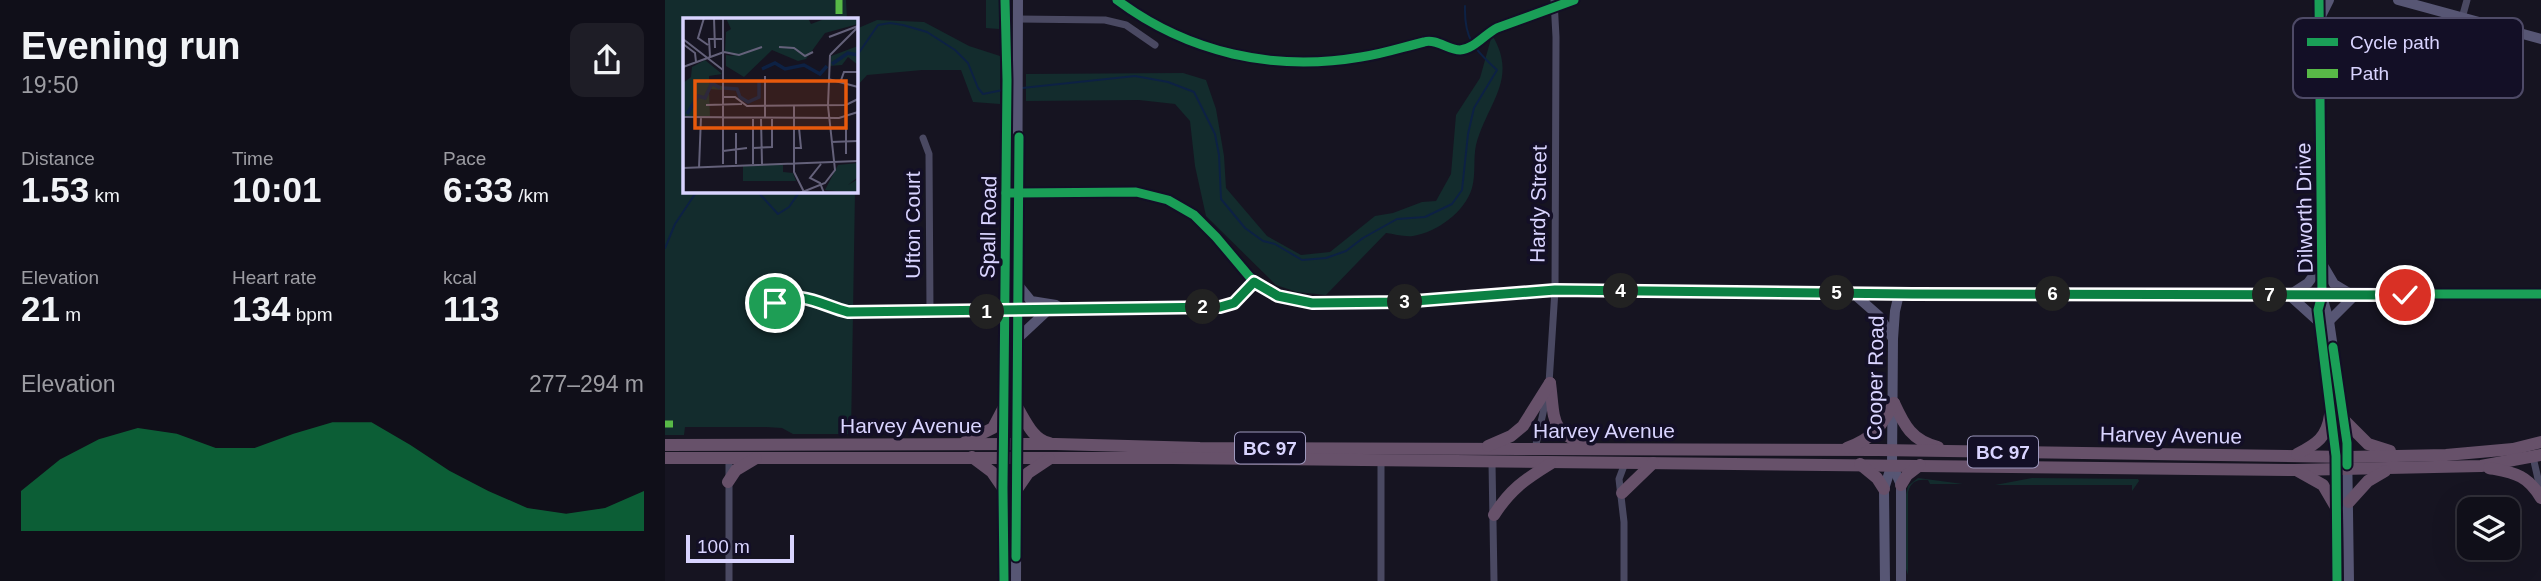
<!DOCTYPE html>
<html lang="en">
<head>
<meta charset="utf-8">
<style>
	:root { --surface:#100f19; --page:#1e1d26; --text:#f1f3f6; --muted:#9c9ca2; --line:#302f38; --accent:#0b8043 }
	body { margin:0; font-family:Helvetica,sans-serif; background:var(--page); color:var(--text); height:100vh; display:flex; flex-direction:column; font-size:26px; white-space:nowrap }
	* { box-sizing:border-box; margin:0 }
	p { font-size:23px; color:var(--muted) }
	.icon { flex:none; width:38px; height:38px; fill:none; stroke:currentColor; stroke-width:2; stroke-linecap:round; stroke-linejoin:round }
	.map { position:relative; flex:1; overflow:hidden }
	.panel { display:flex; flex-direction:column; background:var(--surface); width:665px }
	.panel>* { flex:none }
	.tools { position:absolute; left:1792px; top:497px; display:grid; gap:14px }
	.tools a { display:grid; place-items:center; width:63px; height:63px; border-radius:14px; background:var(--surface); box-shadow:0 7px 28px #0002,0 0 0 2px var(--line); font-size:35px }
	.scale { position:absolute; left:21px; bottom:18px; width:108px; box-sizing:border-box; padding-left:7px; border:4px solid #d9d4ff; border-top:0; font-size:19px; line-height:24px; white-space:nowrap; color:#d9d4ff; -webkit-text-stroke:5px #130f26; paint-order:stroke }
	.pin { position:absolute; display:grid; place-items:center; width:60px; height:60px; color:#fff; margin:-30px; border:4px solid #fff; border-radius:50%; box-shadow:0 2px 7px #0007 }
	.km { position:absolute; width:35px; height:35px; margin:-18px; border-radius:50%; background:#222; color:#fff; font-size:19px; line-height:35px; text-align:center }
	.round { display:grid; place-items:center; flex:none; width:74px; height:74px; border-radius:14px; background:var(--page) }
	.overview { display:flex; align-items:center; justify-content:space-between; height:119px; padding:0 21px }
	h1 { font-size:38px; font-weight:700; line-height:52px }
	.stats { display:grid; grid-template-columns:repeat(3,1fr); gap:10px; height:119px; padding:7px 21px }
	.stats div { display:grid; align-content:center }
	.stats b { font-size:35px; font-weight:700 }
	.stats small { font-size:19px; font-weight:400 }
	.stats p { font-size:19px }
	.chart { height:196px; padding:14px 21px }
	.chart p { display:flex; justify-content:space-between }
	.chart svg { width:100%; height:126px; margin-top:7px; fill:var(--accent); opacity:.7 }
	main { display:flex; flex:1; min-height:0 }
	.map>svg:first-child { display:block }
	.green { fill:#132c2d }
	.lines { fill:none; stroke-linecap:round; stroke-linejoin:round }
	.stream { stroke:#0d2144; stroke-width:2 }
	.street { stroke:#4a4962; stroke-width:7 }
	.secondary { stroke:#575674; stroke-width:10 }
	.highway { stroke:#67516a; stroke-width:12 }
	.quiet { stroke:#58b947; stroke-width:7; stroke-dasharray:14 7; stroke-linecap:butt }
	.cycleway-casing { stroke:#130f26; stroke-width:13 }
	.cycleway { stroke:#1a9f57; stroke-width:9 }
	.route-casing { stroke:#fff; stroke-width:14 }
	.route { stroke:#0b8043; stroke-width:9 }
	.labels { text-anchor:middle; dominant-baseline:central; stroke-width:7; stroke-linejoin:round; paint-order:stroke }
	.shield { fill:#130f26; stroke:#9e99be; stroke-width:2 }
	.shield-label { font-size:19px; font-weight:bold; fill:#d9d4ff }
	.street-label { font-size:21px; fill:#d9d4ff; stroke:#130f26 }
	.inset-river { fill:none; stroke:#0d2144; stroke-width:3.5 }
	.inset-road { fill:none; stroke:#64617a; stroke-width:2 }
	.view { fill:#e8590c; fill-opacity:0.15; stroke:#e8590c; stroke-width:3.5 }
	.inset-edge { fill:none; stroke:#d9d4ff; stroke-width:3.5 }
	.key { fill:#130f26; stroke:#4e4a67; stroke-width:2 }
	.key-label { font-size:19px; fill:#d9d4ff }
</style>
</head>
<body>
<main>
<section class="panel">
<div class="overview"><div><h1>Evening run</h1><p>19:50</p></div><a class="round"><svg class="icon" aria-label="share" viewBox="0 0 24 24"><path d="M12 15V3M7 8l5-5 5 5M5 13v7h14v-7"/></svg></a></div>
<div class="stats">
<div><p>Distance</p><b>1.53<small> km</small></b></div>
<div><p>Time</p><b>10:01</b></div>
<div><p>Pace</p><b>6:33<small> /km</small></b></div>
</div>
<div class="stats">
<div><p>Elevation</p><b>21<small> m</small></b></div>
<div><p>Heart rate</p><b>134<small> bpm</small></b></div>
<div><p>kcal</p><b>113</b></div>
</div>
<div class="chart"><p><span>Elevation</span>277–294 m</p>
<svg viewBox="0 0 160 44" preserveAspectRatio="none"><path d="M0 44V30L10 19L20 12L30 8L40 10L50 15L60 15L70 10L80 6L90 6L100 14L110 23L120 30L130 36L140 38L150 36L160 30V44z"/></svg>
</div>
</section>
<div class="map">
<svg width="1876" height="581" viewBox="0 0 1876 581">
	<rect width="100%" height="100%" fill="#161421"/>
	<g class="green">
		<polygon points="0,0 181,0 182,19 19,19 19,191 190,191 186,434 128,434 117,428 101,427 20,427 19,435 0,435"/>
		<polygon points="321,0 334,0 334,29 321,28"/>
		<polygon points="212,20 259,22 304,46 335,56 335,104 308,102 296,70 257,70 202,75 191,87 191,29"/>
		<path d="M827,35C854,79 822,103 811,145C808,159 811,174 807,188C800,212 772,232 748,236C739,237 729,234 721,233L661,295L632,292L611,285L541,216L530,166L525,121L510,104L474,100L361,101V74L518,73L541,80L551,109L559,156L561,188L602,236L636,255L665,252L710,216L728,213L757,202L771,201L786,174L791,115L815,78Z"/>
		<path d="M1253,478L1298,484H1265L1263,480C1253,479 1246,481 1243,492V575L1241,569V494L1243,486Z"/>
		<polygon points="1367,478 1473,479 1474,481 1467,491 1467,485 1330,485"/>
	</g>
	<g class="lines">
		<g class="stream">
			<polyline points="191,57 213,25 225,23 238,25 262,32 290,50 303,63 313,88 318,94 338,90"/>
			<path d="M357,88L470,76L503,82L529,92L550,134L554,155L556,199L580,228L598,241L610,244L637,260L661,258L681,251L698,238L732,219L760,217L787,204L797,190L803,134L809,108L832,70C809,49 799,39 800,6"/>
			<polyline points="92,191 113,214 124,207 135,191"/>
			<polyline points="0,248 10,224 32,191"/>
		</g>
		<g class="street">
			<polyline points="1797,18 1802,0"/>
			<polyline points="353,19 440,20 461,25 490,45"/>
			<polyline points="258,138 264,154 265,312"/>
			<path d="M145,298L128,304C125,313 125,321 114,322L106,316V307C128,285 159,306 183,312L555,307L569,303L589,282"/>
			<polyline points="884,383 890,290 891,37 889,0"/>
			<polyline points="870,449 882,395"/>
			<polyline points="1868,457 1876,492"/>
			<polyline points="827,463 829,581"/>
			<polyline points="64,581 64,456"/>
			<polyline points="716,581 716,461"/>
			<polyline points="959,581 959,522 954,479 960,463"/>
		</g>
		<g class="secondary">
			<polyline points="1654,0 1657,295 1653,310 1671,456 1672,581"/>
			<polyline points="1733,0 1876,39"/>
			<polyline points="1655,18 1664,0"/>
			<polyline points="341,193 471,192 503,200 529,215 551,237 589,282 613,296 647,303 737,302 890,290 1247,294 1876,294"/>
			<polyline points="1659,267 1669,284 1684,293"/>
			<polyline points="353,285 366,301 391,305 400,310"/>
			<polyline points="1189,294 1214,316 1227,337"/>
			<polyline points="1626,294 1643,283 1657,264"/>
			<polyline points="1624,295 1654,322"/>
			<polyline points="1657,296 1664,321 1682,443 1684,581"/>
			<polyline points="1664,321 1690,295"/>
			<polyline points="352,339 382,311"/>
			<polyline points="1227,464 1236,485 1236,581"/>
			<polyline points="339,581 338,488 342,80 340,0"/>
			<polyline points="351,581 353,0"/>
			<polyline points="1220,581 1219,489 1227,464 1228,339 1230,311 1234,294"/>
		</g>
		<g class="highway">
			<path d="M885,383C890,421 884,431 923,446"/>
			<path d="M1229,403C1239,425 1247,441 1273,447"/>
			<path d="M352,407C360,420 368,440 384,443"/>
			<polyline points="1678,419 1703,444 1725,451"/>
			<polyline points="300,442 328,428 339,407"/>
			<polyline points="0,445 391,444 535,448 1213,450 1682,457 1781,455 1848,449 1876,442"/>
			<polyline points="823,446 846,436 858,426 885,383"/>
			<path d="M1182,448C1209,438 1216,427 1229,403"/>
			<path d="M1632,454C1652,444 1662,437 1665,415"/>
			<polyline points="307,457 327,472 338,488"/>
			<polyline points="0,458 507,458 1630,470 1816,466 1876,455"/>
			<polyline points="1195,464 1212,478 1219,489"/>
			<path d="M1824,468C1849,473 1862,474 1876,498"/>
			<polyline points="1633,471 1658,485 1672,509"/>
			<polyline points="63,482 71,470 91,458"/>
			<polyline points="1236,485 1242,475 1255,465"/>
			<polyline points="352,489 363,473 384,459"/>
			<polyline points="957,493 988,463"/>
			<polyline points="1684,502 1703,481 1720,471"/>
			<path d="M829,515C845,490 859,480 885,464"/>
		</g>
		<g class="quiet">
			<polyline points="174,0 174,19"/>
			<polyline points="0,424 8,424"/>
		</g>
		<defs>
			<g id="cycleway">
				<path d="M452,0C523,53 609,72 696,57C718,54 738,47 759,42C771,38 783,50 795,50C809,49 820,34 832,28L909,0"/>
				<polyline points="1654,0 1657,295 1653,310 1671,456 1672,581"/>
				<polyline points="341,193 471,192 503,200 529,215 551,237 589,282 613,296 647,303 737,302 890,290 1247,294 1876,294"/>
				<polyline points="1668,347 1682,443 1682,465"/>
				<polyline points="351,557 354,137"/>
				<polyline points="339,581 338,488 342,80 340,0"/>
			</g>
		</defs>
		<use href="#cycleway" class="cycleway-casing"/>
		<use href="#cycleway" class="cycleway"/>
	</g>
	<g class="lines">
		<defs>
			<path id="route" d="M110,303C135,289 158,306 183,312L555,307L569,303L589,282L613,296L647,303L737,302L890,290L1247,294L1740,295"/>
		</defs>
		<use href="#route" class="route-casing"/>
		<use href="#route" class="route"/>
	</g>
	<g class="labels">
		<g class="shield">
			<rect x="570" y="432.5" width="70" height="31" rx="5"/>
			<rect x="1303" y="436.5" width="70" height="31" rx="5"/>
		</g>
		<g class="shield-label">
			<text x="605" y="448">BC 97</text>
			<text x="1338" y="452">BC 97</text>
		</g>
		<g class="street-label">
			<text transform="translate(873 204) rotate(-89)">Hardy Street</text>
			<text transform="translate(1639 208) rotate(-91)">Dilworth Drive</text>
			<text transform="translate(247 225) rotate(-90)">Ufton Court</text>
			<text transform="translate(323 227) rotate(-89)">Spall Road</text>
			<text transform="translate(1210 378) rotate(-89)">Cooper Road</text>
			<text x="246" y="425">Harvey Avenue</text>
			<text x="939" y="430">Harvey Avenue</text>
			<text transform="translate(1506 435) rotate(1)">Harvey Avenue</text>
		</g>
	</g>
	<g transform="translate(18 18)">
		<rect width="175" height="175" fill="#161421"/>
		<path d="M43,0H125L128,6L144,0H175V6L142,15L123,41L115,43L89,32L61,59L43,48V37L51,38L42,33L43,14L48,11ZM175,28V47L165,39L159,47L146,48L148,38ZM22,42L39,56L26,58V65L39,68V72L26,71L27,98H0V65L8,59L9,49ZM175,145V159L165,167L175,161V175L142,172L155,147ZM60,147H100V154L110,155L113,163H60Z" fill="#132c2d"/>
		<path class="inset-river" d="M149,46L165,35L175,37M79,51L92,45L102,51L121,47L137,56L144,48M41,70L54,71L57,79L65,84L76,79V64M4,96L15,78L22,80L29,65L37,70"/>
		<path class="inset-road" d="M21,0L15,20L25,27M31,0L32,30M146,19L175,8M0,21L40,52M0,26L12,35L13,44M96,29L111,30L122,38L130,34M41,34L56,37L79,29M147,37L175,9M27,39L26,21H40M0,49L41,34M82,58V99M145,61L175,69M157,65L161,54H175M40,79H52L64,88L163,87L175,81M23,87L59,86M111,87V154L121,174M0,99L156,100L175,94M163,100V136M70,101V146M78,101L79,146M111,111L116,110L118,130H111M148,124L175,123M70,130L89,129V101M40,133L64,130M40,146V0M53,146V115M138,146L127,160L137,165L141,175M0,150L175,143M16,150L18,99M117,175L142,165L152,152L145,88L147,37"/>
		<path class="view" d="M12,63H163V110H12Z"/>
		<rect width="175" height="175" class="inset-edge"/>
	</g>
	<rect x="1628" y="18" width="230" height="80" rx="10" class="key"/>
	<rect x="1642" y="38" width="31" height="8" fill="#1a9f57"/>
	<rect x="1642" y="69" width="31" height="9" fill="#58b947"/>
	<g class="key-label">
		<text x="1685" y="49">Cycle path</text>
		<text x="1685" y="80">Path</text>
	</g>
</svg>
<div class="tools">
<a><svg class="icon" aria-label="layers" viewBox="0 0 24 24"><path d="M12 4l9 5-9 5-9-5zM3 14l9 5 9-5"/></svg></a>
</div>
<div class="scale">100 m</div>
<div class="pin" style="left:110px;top:303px;background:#1e9e55"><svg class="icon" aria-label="arrive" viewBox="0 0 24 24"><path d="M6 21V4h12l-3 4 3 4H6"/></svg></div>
<div class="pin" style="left:1740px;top:295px;background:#d93025"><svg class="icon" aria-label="check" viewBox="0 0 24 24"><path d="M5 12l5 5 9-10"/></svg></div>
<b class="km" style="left:322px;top:312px">1</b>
<b class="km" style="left:538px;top:307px">2</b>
<b class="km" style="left:740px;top:302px">3</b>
<b class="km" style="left:956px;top:291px">4</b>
<b class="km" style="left:1172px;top:293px">5</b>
<b class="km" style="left:1388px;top:294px">6</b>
<b class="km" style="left:1605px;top:295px">7</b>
</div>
</main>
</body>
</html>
